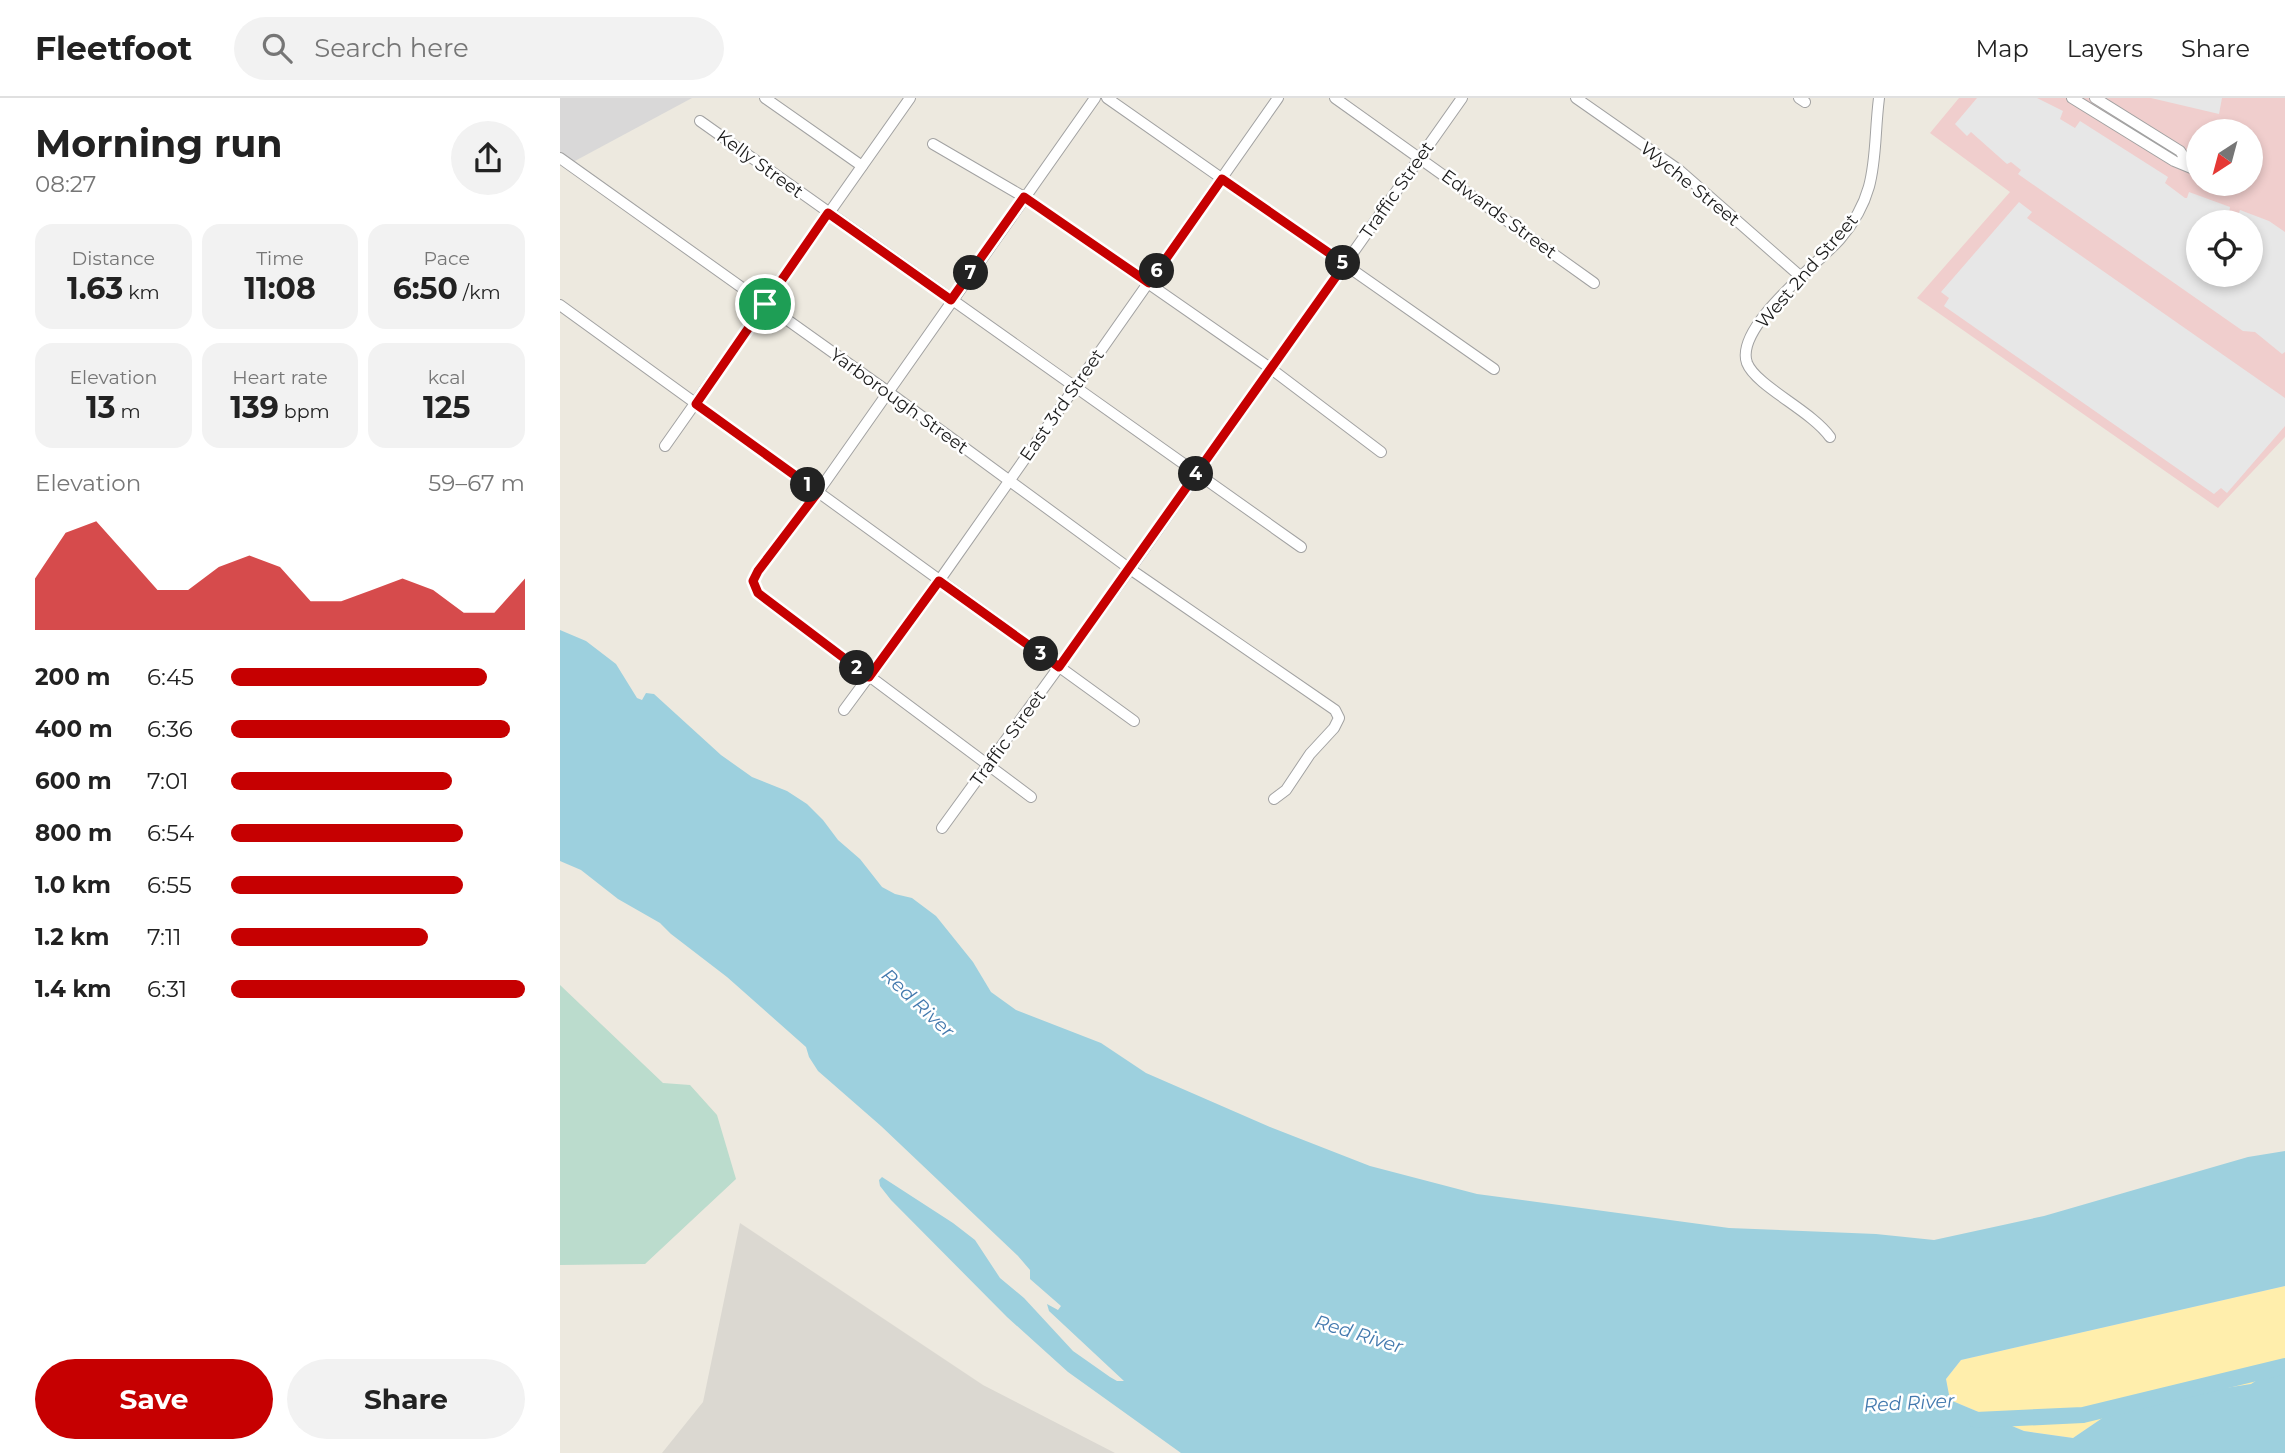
<!DOCTYPE html>
<html lang="en">
<head>
<meta charset="utf-8">
<style>
	:root { --surface:#fff; --page:#f2f2f2; --text:#222; --muted:#767676; --line:#e0e0e0; --accent:#c60001 }
	body { margin:0; font-family:Montserrat,sans-serif; background:var(--page); color:var(--text); height:100vh; display:flex; flex-direction:column; font-size:26px; white-space:nowrap }
	* { box-sizing:border-box; margin:0 }
	p { font-size:23px; color:var(--muted) }
	.icon { flex:none; width:38px; height:38px; fill:none; stroke:currentColor; stroke-width:2; stroke-linecap:round; stroke-linejoin:round }
	.map { position:relative; flex:1; overflow:hidden }
	.drawer { display:flex; flex-direction:column; background:var(--surface); width:560px }
	.drawer>* { flex:none }
	.needle { width:46px; rotate:216deg }
	.tools { position:absolute; left:1626px; top:21px; display:grid; gap:14px }
	.tools a { display:grid; place-items:center; width:77px; height:77px; border-radius:50%; background:var(--surface); box-shadow:0 4px 10px #0003; font-size:35px }
	.pin { position:absolute; display:grid; place-items:center; width:60px; height:60px; color:#fff; margin:-30px; border:4px solid #fff; border-radius:50%; box-shadow:0 2px 7px #0007 }
	.km { position:absolute; width:35px; height:35px; margin:-18px; border-radius:50%; background:#222; color:#fff; font-size:19px; line-height:35px; text-align:center }
	.round { display:grid; place-items:center; flex:none; width:74px; height:74px; border-radius:37px; background:var(--page) }
	.overview { display:flex; align-items:center; justify-content:space-between; height:119px; padding:0 35px }
	h1 { font-size:38px; font-weight:700; line-height:52px }
	.metrics { display:grid; grid-template-columns:repeat(3,1fr); gap:10px; height:119px; padding:7px 35px }
	.metrics div { display:grid; align-content:center; border-radius:18px; background:var(--page); text-align:center }
	.metrics b { font-size:30px; font-weight:700 }
	.metrics small { font-size:19px; font-weight:400 }
	.metrics p { font-size:19px }
	.chart { height:196px; padding:14px 35px }
	.chart p { display:flex; justify-content:space-between }
	.chart svg { width:100%; height:126px; margin-top:7px; fill:var(--accent); opacity:.7 }
	.button { display:flex; gap:14px; margin-top:auto; padding:14px 35px }
	.button a { flex:1; height:80px; border-radius:42px; background:var(--accent); color:#fff; font-size:28px; font-weight:700; line-height:80px; text-align:center }
	.button a+a { background:var(--page); color:var(--text) }
	ul { padding:0 35px; list-style:none; font-size:23px }
	li { display:grid; grid-template-columns:112px 84px 1fr; align-items:center; height:52px }
	li i { height:18px; border-radius:9px; background:var(--accent) }
	header { display:flex; align-items:center; gap:42px; box-sizing:border-box; height:98px; padding:0 35px; background:var(--surface); border-bottom:2px solid var(--line) }
	header strong { font-size:33px }
	nav { display:flex; gap:38px; margin-inline-start:auto; font-size:24px }
	.search { width:490px; height:63px; background:var(--page); display:flex; align-items:center; gap:18px; box-sizing:border-box; padding:0 24px; border-radius:38px; color:var(--muted); font-size:26px }
	main { display:flex; flex:1; min-height:0 }
	.map>svg:first-child { display:block }
	.residential { fill:#d9d8d8 }
	.commercial { fill:#f0cecd; fill-rule:evenodd }
	.airport { fill:#dbd8d1 }
	.wetland { fill:#bbdccd }
	.sand { fill:#ffeeac }
	.parking { fill:#e7e7e7; fill-rule:evenodd }
	.water { fill:#9dd0de }
	.lines { fill:none; stroke-linecap:round; stroke-linejoin:round }
	.river { stroke:#9dd0de; stroke-width:16 }
	.street-casing { stroke:#a2a2a2; stroke-width:12 }
	.street { stroke:#fff; stroke-width:10 }
	.route-casing { stroke:#fff; stroke-width:14 }
	.route { stroke:#c60001; stroke-width:9 }
	.labels { text-anchor:middle; dominant-baseline:central; stroke-width:5; stroke-linejoin:round; paint-order:stroke }
	.street-label { font-size:18px; fill:#1b1b1b; stroke:#fff }
	.water-label { font-size:19px; font-style:italic; fill:#4379ae; stroke:#fff }
</style>
</head>
<body>
<header>
<strong>Fleetfoot</strong>
<div class="search"><svg class="icon" aria-label="search" viewBox="0 0 24 24"><circle cx="10" cy="10" r="6"/><path d="M15 15l6 6"/></svg>Search here</div>
<nav><a>Map</a><a>Layers</a><a>Share</a></nav>
</header>
<main>
<section class="drawer">
<div class="overview"><div><h1>Morning run</h1><p>08:27</p></div><a class="round"><svg class="icon" aria-label="share" viewBox="0 0 24 24"><path d="M12 15V3M7 8l5-5 5 5M5 13v7h14v-7"/></svg></a></div>
<div class="metrics">
<div><p>Distance</p><b>1.63<small> km</small></b></div>
<div><p>Time</p><b>11:08</b></div>
<div><p>Pace</p><b>6:50<small> /km</small></b></div>
</div>
<div class="metrics">
<div><p>Elevation</p><b>13<small> m</small></b></div>
<div><p>Heart rate</p><b>139<small> bpm</small></b></div>
<div><p>kcal</p><b>125</b></div>
</div>
<div class="chart"><p><span>Elevation</span>59–67 m</p>
<svg viewBox="0 0 160 44" preserveAspectRatio="none"><path d="M0 44V26L10 10L20 6L30 18L40 30L50 30L60 22L70 18L80 22L90 34L100 34L110 30L120 26L130 30L140 38L150 38L160 26V44z"/></svg>
</div>
<ul>
<li><b>200 m</b>6:45<i style="width:87%"></i></li>
<li><b>400 m</b>6:36<i style="width:95%"></i></li>
<li><b>600 m</b>7:01<i style="width:75%"></i></li>
<li><b>800 m</b>6:54<i style="width:79%"></i></li>
<li><b>1.0 km</b>6:55<i style="width:79%"></i></li>
<li><b>1.2 km</b>7:11<i style="width:67%"></i></li>
<li><b>1.4 km</b>6:31<i style="width:100%"></i></li>
</ul>
<div class="button"><a>Save</a><a>Share</a></div>
</section>
<div class="map">
<svg width="1725" height="1355" viewBox="0 0 1725 1355">
	<rect width="100%" height="100%" fill="#ede9df"/>
	<polygon class="residential" points="0,0 132,0 13,64 0,54"/>
	<path class="commercial" d="M1399,0H1725V339L1658,410L1357,200L1450,94L1370,35ZM1638,33H1690V86H1638ZM1638,124H1690V177H1638Z"/>
	<polygon class="airport" points="180,1125 423,1287 555,1355 102,1355 143,1304"/>
	<polygon class="wetland" points="0,887 103,985 130,987 157,1017 176,1081 85,1166 0,1167"/>
	<polygon class="sand" points="1725,1188 1725,1264 1691,1286 1563,1306 1513,1340 1464,1333 1390,1302 1386,1281 1401,1262"/>
	<g class="parking">
		<path d="M1417,0H1477L1503,13L1500,21L1515,30L1520,23L1608,79L1605,85L1625,100H1627L1629,94L1670,109L1669,116L1677,120L1680,112L1709,123L1725,134V254L1722,256L1695,234L1683,233L1458,76L1461,72L1451,64L1447,66L1411,34L1407,38L1395,26ZM1690,124V177H1638V124Z"/>
		<polygon points="1591,0 1662,0 1659,16"/>
		<polygon points="1459,104 1472,114 1467,120 1725,300 1725,328 1667,395 1661,390 1654,396 1384,208 1389,200 1381,194"/>
	</g>
	<polygon class="water" points="0,532 26,543 56,566 77,600 82,602 86,595 94,596 161,657 192,679 227,693 247,706 263,722 278,742 300,761 322,789 335,796 352,800 376,818 413,864 431,894 456,912 541,945 586,975 710,1029 810,1068 917,1096 1169,1130 1316,1136 1374,1142 1484,1118 1688,1059 1725,1053 1725,1188 1401,1262 1386,1281 1390,1302 1464,1333 1513,1340 1563,1306 1691,1286 1725,1264 1725,1355 621,1355 508,1274 447,1219 331,1102 320,1088 319,1082 322,1079 393,1125 415,1142 440,1180 464,1200 513,1253 550,1279 557,1283 564,1283 489,1213 487,1206 498,1212 501,1208 470,1181 470,1172 458,1158 321,1028 258,973 249,959 246,949 167,879 111,836 100,825 58,801 21,772 0,763"/>
	<g class="lines">
		<polyline class="river" points="1416,1322 1523,1317 1725,1268"/>
		<defs>
			<g id="street">
				<polyline points="205,0 302,68"/>
				<polyline points="547,0 934,271"/>
				<polyline points="775,0 1034,185"/>
				<polyline points="1016,0 1119,72 1240,178"/>
				<polyline points="1239,0 1245,4"/>
				<polyline points="1512,0 1614,63 1631,70 1620,53 1535,0"/>
				<polyline points="140,23 741,449"/>
				<polyline points="373,46 464,99 710,270 821,354"/>
				<polyline points="0,60 327,293 570,471 775,612 779,620 774,630 750,656 726,692 714,701"/>
				<polyline points="0,207 574,623"/>
				<path d="M1270,339C1252,313 1196,288 1187,265C1174,229 1259,165 1280,141C1321,93 1312,56 1319,0"/>
				<polyline points="105,348 350,0"/>
				<polyline points="284,612 379,483 718,0"/>
				<polyline points="471,699 198,495 193,483 198,473 258,394 535,0"/>
				<polyline points="382,730 570,471 902,0"/>
			</g>
		</defs>
		<use href="#street" class="street-casing"/>
		<use href="#street" class="street"/>
	</g>
	<g class="lines">
		<defs>
			<polygon id="route" points="662,81 785,166 499,569 379,483 309,579 198,495 193,483 198,473 258,394 136,306 268,115 391,202 464,99 589,185"/>
		</defs>
		<use href="#route" class="route-casing"/>
		<use href="#route" class="route"/>
	</g>
	<g class="labels">
		<g class="street-label">
			<text transform="translate(200 66) rotate(36)">Kelly Street</text>
			<text transform="translate(1130 86) rotate(39)">Wyche Street</text>
			<text transform="translate(837 92) rotate(-55)">Traffic Street</text>
			<text transform="translate(939 116) rotate(36)">Edwards Street</text>
			<text transform="translate(1247 173) rotate(-49)">West 2nd Street</text>
			<text transform="translate(339 303) rotate(36)">Yarborough Street</text>
			<text transform="translate(502 307) rotate(-55)">East 3rd Street</text>
			<text transform="translate(448 640) rotate(-54)">Traffic Street</text>
		</g>
		<g class="water-label">
			<text transform="translate(358 905) rotate(43)">Red River</text>
			<text transform="translate(799 1236) rotate(17)">Red River</text>
			<text transform="translate(1349 1305) rotate(-3)">Red River</text>
		</g>
	</g>
</svg>
<div class="tools">
<a><svg class="needle" viewBox="-14 -14 28 28"><path d="M0-13l5 13h-10z" fill="#e53935"/><path d="M0 13l5-13h-10z" fill="#767676"/></svg></a>
<a><svg class="icon" aria-label="locate" viewBox="0 0 24 24"><circle cx="12" cy="12" r="6"/><path d="M12 2v4M12 18v4M2 12h4M18 12h4"/></svg></a>
</div>
<div class="pin" style="left:205px;top:206px;background:#1e9e55"><svg class="icon" aria-label="arrive" viewBox="0 0 24 24"><path d="M6 21V4h12l-3 4 3 4H6"/></svg></div>
<b class="km" style="left:248px;top:387px">1</b>
<b class="km" style="left:297px;top:570px">2</b>
<b class="km" style="left:481px;top:556px">3</b>
<b class="km" style="left:636px;top:376px">4</b>
<b class="km" style="left:783px;top:165px">5</b>
<b class="km" style="left:597px;top:173px">6</b>
<b class="km" style="left:411px;top:175px">7</b>
</div>
</main>
</body>
</html>
